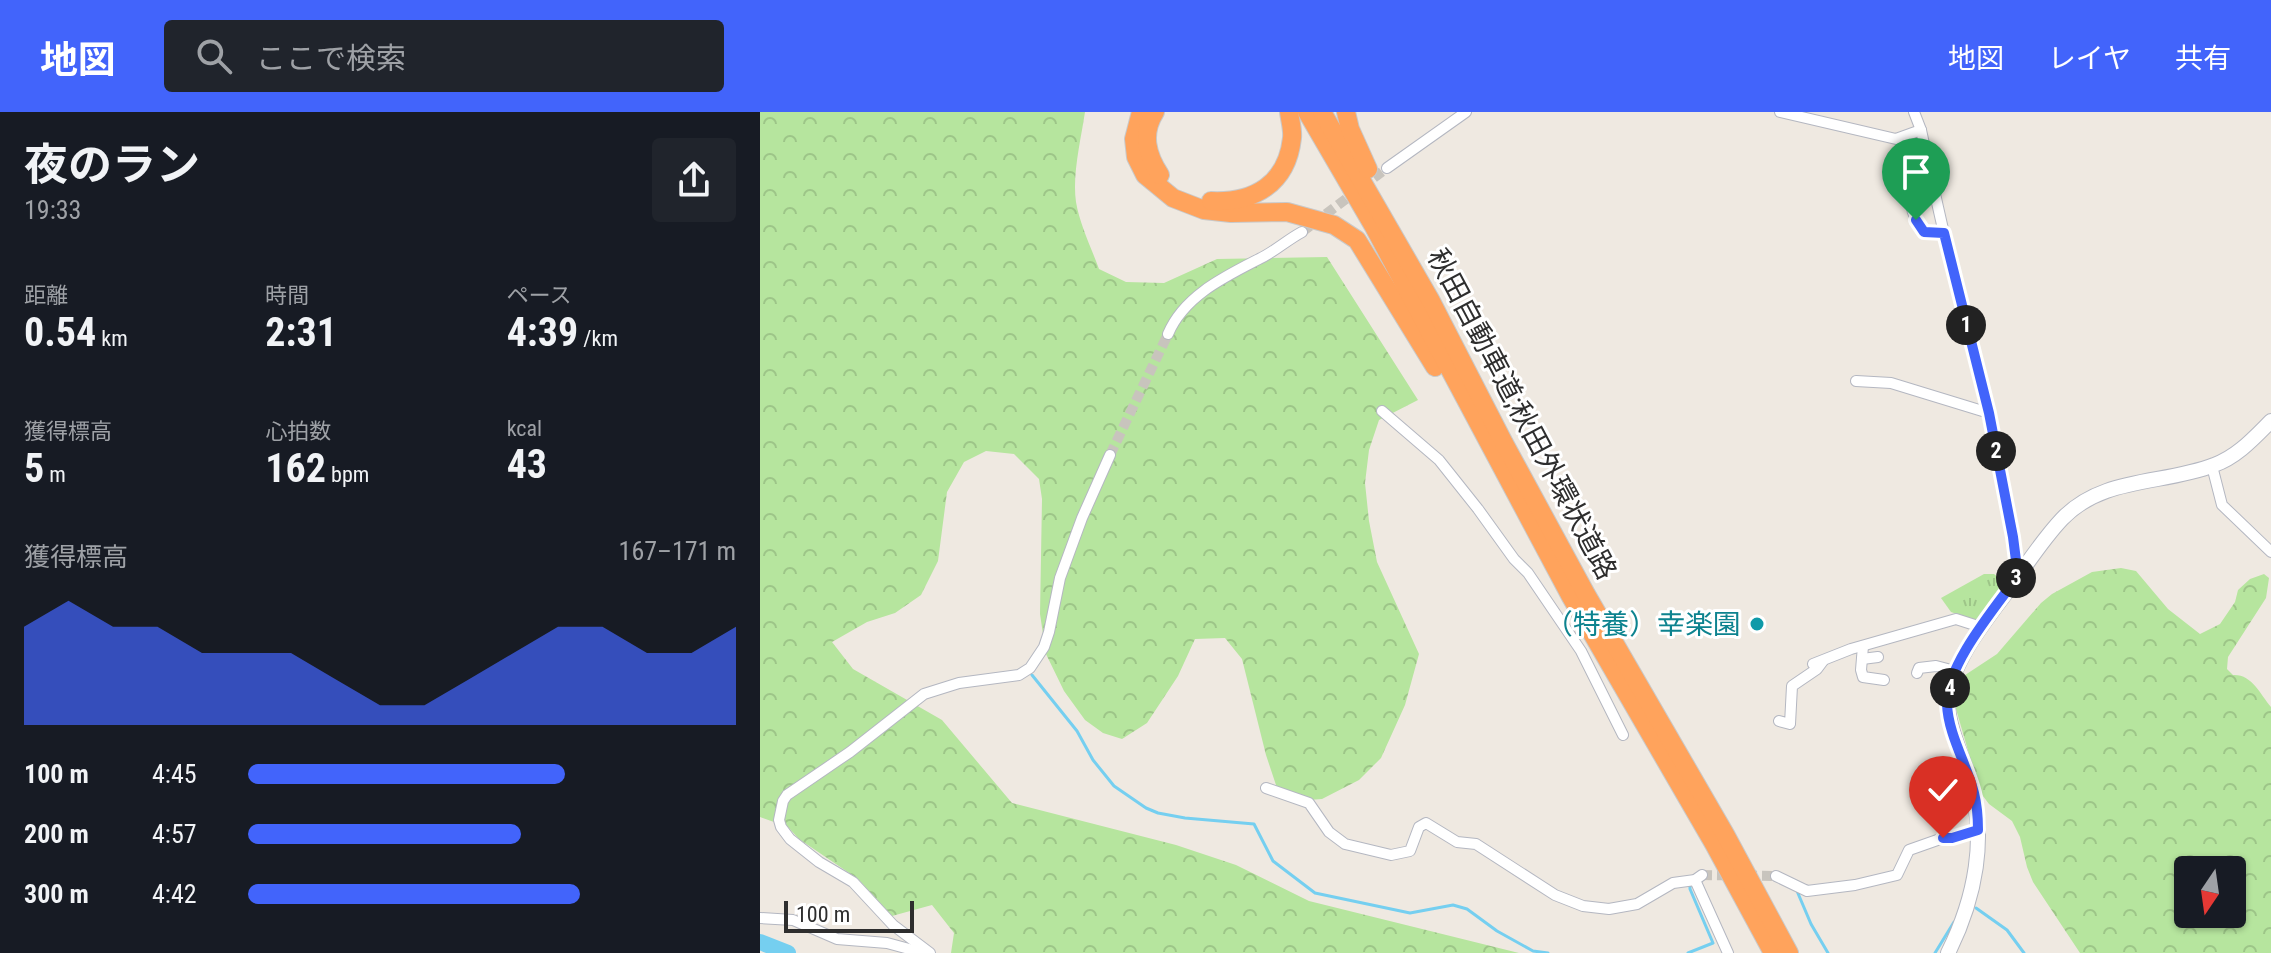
<!DOCTYPE html>
<html lang="ja">
<head>
<meta charset="utf-8">
<style>
	:root { --surface:#171b24; --page:#20242c; --text:#f1f3f6; --muted:#9ea1a6; --accent:#4264fb }
	body { margin:0; font-family:"Roboto Condensed","Noto Sans JP",sans-serif; background:var(--page); color:var(--text); height:100vh; display:flex; flex-direction:column; font-size:30px; white-space:nowrap }
	* { box-sizing:border-box; margin:0 }
	p { font-size:26px; color:var(--muted) }
	.icon { flex:none; width:44px; height:44px; fill:none; stroke:currentColor; stroke-width:2; stroke-linecap:round; stroke-linejoin:round }
	.map { position:relative; flex:1; overflow:hidden }
	.drawer { display:flex; flex-direction:column; background:var(--surface); width:760px }
	.drawer>* { flex:none }
	.needle { width:52px; rotate:193deg }
	.tools { position:absolute; left:1414px; top:744px; display:grid; gap:16px }
	.tools a { display:grid; place-items:center; width:72px; height:72px; border-radius:8px; background:var(--surface); box-shadow:0 2px 6px #0004; font-size:40px }
	.scale { position:absolute; left:24px; bottom:20px; width:130px; box-sizing:border-box; padding-left:8px; border:4px solid #2e2e2e; border-top:0; font-size:22px; line-height:28px; white-space:nowrap; color:#2e2e2e; -webkit-text-stroke:6px #fff; paint-order:stroke }
	.pin { position:absolute; display:grid; place-items:center; width:68px; height:68px; color:#fff; margin:-82px -34px; border-radius:50% 50% 50% 0; rotate:-45deg; box-shadow:0 0 8px #0007 }
	.pin .icon { rotate:45deg }
	.km { position:absolute; width:40px; height:40px; margin:-20px; border-radius:50%; background:#222; color:#fff; font-size:22px; line-height:40px; text-align:center }
	.round { display:grid; place-items:center; flex:none; width:84px; height:84px; border-radius:8px; background:var(--page) }
	.summary { display:flex; align-items:center; justify-content:space-between; height:136px; padding:0 24px }
	h1 { font-size:44px; font-weight:700; line-height:60px }
	.figures { display:grid; grid-template-columns:repeat(3,1fr); gap:12px; height:136px; padding:8px 24px }
	.figures div { display:grid; align-content:center }
	.figures b { font-size:40px; font-weight:700 }
	.figures small { font-size:22px; font-weight:400 }
	.figures p { font-size:22px }
	.chart { height:224px; padding:16px 24px }
	.chart p { display:flex; justify-content:space-between }
	.chart svg { width:100%; height:144px; margin-top:8px; fill:var(--accent); opacity:.7 }
	ul { padding:0 24px; list-style:none; font-size:26px }
	li { display:grid; grid-template-columns:128px 96px 1fr; align-items:center; height:60px }
	li i { height:20px; border-radius:10px; background:var(--accent) }
	header { display:flex; align-items:center; gap:48px; box-sizing:border-box; height:112px; padding:0 40px; background:var(--accent); color:#fff }
	header strong { font-size:38px }
	nav { display:flex; gap:44px; margin-inline-start:auto; font-size:28px }
	.search { width:560px; height:72px; background:var(--page); display:flex; align-items:center; gap:20px; box-sizing:border-box; padding:0 28px; border-radius:8px; color:var(--muted); font-size:30px }
	main { display:flex; flex:1; min-height:0 }
	.map>svg:first-child { display:block }
	.forest { fill:url(#forest-crowns); fill-rule:evenodd }
	.park { fill:url(#park-tufts) }
	.lines { fill:none; stroke-linecap:round; stroke-linejoin:round }
	.stream { stroke:#75cff0; stroke-width:3 }
	.river { stroke:#75cff0; stroke-width:16 }
	.minor-tunnel { stroke:#c8c4bd; stroke-width:10; stroke-dasharray:10 5; stroke-linecap:butt }
	.minor-casing { stroke:#b4b7c1; stroke-width:12 }
	.secondary-casing { stroke:#b4b7c1; stroke-width:16 }
	.motorway-casing { stroke:#c9c9c9; stroke-width:20 }
	.minor { stroke:#fff; stroke-width:10 }
	.secondary { stroke:#fff; stroke-width:14 }
	.motorway { stroke:#ffa35c; stroke-width:18 }
	.route-casing { stroke:#fff; stroke-width:16 }
	.route { stroke:#4264fb; stroke-width:10 }
	.culture-dot { fill:#0f9aa8; stroke:#fff; stroke-width:3 }
	.labels { text-anchor:middle; dominant-baseline:central; stroke-width:6; stroke-linejoin:round; paint-order:stroke }
	.street-label { font-size:28px; fill:#2e2e2e; stroke:#fff }
	.culture-label { font-size:28px; fill:#0d838f; stroke:#fff; text-anchor:end }
</style>
</head>
<body>
<header>
<strong>地図</strong>
<div class="search"><svg class="icon" aria-label="search" viewBox="0 0 24 24"><circle cx="10" cy="10" r="6"/><path d="M15 15l6 6"/></svg>ここで検索</div>
<nav><a>地図</a><a>レイヤ</a><a>共有</a></nav>
</header>
<main>
<section class="drawer">
<div class="summary"><div><h1>夜のラン</h1><p>19:33</p></div><a class="round"><svg class="icon" aria-label="share" viewBox="0 0 24 24"><path d="M12 15V3M7 8l5-5 5 5M5 13v7h14v-7"/></svg></a></div>
<div class="figures">
<div><p>距離</p><b>0.54<small> km</small></b></div>
<div><p>時間</p><b>2:31</b></div>
<div><p>ペース</p><b>4:39<small> /km</small></b></div>
</div>
<div class="figures">
<div><p>獲得標高</p><b>5<small> m</small></b></div>
<div><p>心拍数</p><b>162<small> bpm</small></b></div>
<div><p>kcal</p><b>43</b></div>
</div>
<div class="chart"><p><span>獲得標高</span>167–171 m</p>
<svg viewBox="0 0 160 44" preserveAspectRatio="none"><path d="M0 44V14L10 6L20 14L30 14L40 22L50 22L60 22L70 30L80 38L90 38L100 30L110 22L120 14L130 14L140 22L150 22L160 14V44z"/></svg>
</div>
<ul>
<li><b>100 m</b>4:45<i style="width:65%"></i></li>
<li><b>200 m</b>4:57<i style="width:56%"></i></li>
<li><b>300 m</b>4:42<i style="width:68%"></i></li>
</ul>
</section>
<div class="map">
<svg width="1511" height="841" viewBox="0 0 1511 841">
	<defs>
		<pattern id="forest-crowns" width="20" height="18" patternUnits="userSpaceOnUse" patternTransform="scale(2)"><rect width="20" height="18" fill="#b6e59e"/><path d="M2 6a3 3 0 1 1 6 0M12 15a3 3 0 1 1 6 0" fill="none" stroke="#9dc588"/></pattern>
		<pattern id="park-tufts" width="24" height="20" patternUnits="userSpaceOnUse" patternTransform="scale(2)"><rect width="24" height="20" fill="#b6e59e"/><path d="M3 7l-1-3M5 7V3M7 7l1-3M15 17l-1-3M17 17v-4M19 17l1-3" fill="none" stroke="#9dc588"/></pattern>
	</defs>
	<rect width="100%" height="100%" fill="#efe9e1"/>
	<g class="forest">
		<path d="M0,0H325C321,27 312,63 316,90C320,113 331,135 339,157L366,170L404,171L457,147L567,145L658,288L619,308L609,338L605,371L609,409L617,450L659,542L645,593L621,646L599,668L562,687L535,689L517,676L506,643L482,547L465,526L435,527L418,564L387,611L362,627L343,621L325,608L304,579L286,542L280,502L282,387L279,367L254,342L226,339L204,350L187,380L178,449L161,483L135,501L107,510L72,530L93,557L182,608L252,691L416,733L476,753L549,789L759,841H191L194,821L172,793L132,804L98,767L39,727L28,715L0,705Z"/>
		<path d="M1361,456L1376,459L1408,497L1440,522L1460,512L1475,490L1478,478L1490,467L1504,462L1509,466L1506,486L1468,545L1467,557L1473,563C1492,562 1500,582 1511,595V841H1320L1273,770L1267,755L1260,725L1252,709L1229,692L1220,680L1196,597L1195,583L1199,567L1237,542L1281,491L1292,482L1332,460ZM1428,758H1472V802H1428Z"/>
	</g>
	<polygon class="park" points="1224,462 1234,462 1245,471 1219,510 1191,500 1181,486"/>
	<g class="lines">
		<g class="stream">
			<polyline points="272,563 317,619 333,648 354,674 386,696 398,701 425,706 494,712 513,749 555,781 650,801 693,793 707,797 737,819 773,839 788,841"/>
			<polyline points="1037,779 1051,812 1068,841"/>
			<polyline points="1216,796 1247,818 1264,841"/>
			<polyline points="928,841 953,831 930,777 930,773"/>
			<polyline points="1175,841 1194,810"/>
		</g>
		<polyline class="river" points="0,830 28,841"/>
		<g class="minor-tunnel">
			<polyline points="542,120 627,56"/>
			<polyline points="350,343 408,222"/>
			<polyline points="942,763 1016,764"/>
		</g>
		<defs>
			<g id="minor">
				<polyline points="1020,0 1136,27 1161,18"/>
				<path d="M1154,0L1161,18C1173,73 1185,129 1199,184C1222,277 1245,369 1258,464"/>
				<polyline points="627,56 706,0"/>
				<path d="M1172,69L1154,78C1148,95 1153,104 1164,120L1184,121"/>
				<path d="M408,222C424,184 464,165 499,147C514,140 527,128 542,120"/>
				<polyline points="1096,269 1131,271 1229,301"/>
				<polyline points="622,299 679,348 718,397 754,447 768,461 821,539 863,623"/>
				<polyline points="1452,354 1462,393 1511,440"/>
				<polyline points="1103,534 1101,558 1103,565 1124,568"/>
				<polyline points="1102,547 1118,545"/>
				<polyline points="1053,552 1091,537 1196,507 1221,515"/>
				<polyline points="1157,561 1159,556 1176,554 1195,559"/>
				<polyline points="1019,609 1030,612 1032,574 1057,557 1063,549"/>
				<polyline points="1163,663 1163,658 1207,660"/>
				<polyline points="506,676 549,691 569,720 585,732 631,743 650,739 659,715 666,711 697,730 716,732 795,783 823,794 849,797 877,792 913,771 935,768 942,763"/>
				<polyline points="1016,764 1047,779 1095,773 1137,763 1149,738 1183,726 1192,726 1218,718"/>
				<polyline points="935,768 968,841"/>
				<polyline points="0,806 33,808 77,827 127,831 164,841"/>
				<polyline points="170,841 133,813 93,770 59,750 30,727 21,715 19,708 23,689 27,683 90,640 164,582 199,571 259,563 270,556 284,535 289,520 300,466 322,406 350,343"/>
			</g>
			<path id="secondary" d="M1188,841C1215,787 1228,725 1209,665C1202,644 1187,612 1188,590C1190,549 1228,506 1251,474C1267,452 1283,427 1302,407C1343,364 1403,373 1454,353C1477,345 1494,326 1511,309"/>
			<g id="motorway">
				<polyline points="381,0 374,27 376,45 385,63 396,72 413,86 444,98 471,101 527,100 574,113 597,128 675,255"/>
				<path d="M395,0C381,22 387,43 400,63"/>
				<polyline points="547,0 614,115 811,485 954,732 1013,841"/>
				<polyline points="562,0 671,189 744,331 826,482 965,722 1029,841"/>
				<polyline points="586,0 590,17 608,57"/>
				<path d="M451,89C494,91 527,72 532,26C533,18 530,8 529,0"/>
			</g>
		</defs>
		<use href="#minor" class="minor-casing"/>
		<use href="#secondary" class="secondary-casing"/>
		<use href="#motorway" class="motorway-casing"/>
		<use href="#minor" class="minor"/>
		<use href="#secondary" class="secondary"/>
		<use href="#motorway" class="motorway"/>
	</g>
	<g class="lines">
		<defs>
			<path id="route" d="M1156,108L1164,120L1184,121L1229,301L1253,425L1258,464C1235,496 1186,553 1187,592C1188,622 1207,653 1214,681C1217,693 1218,706 1218,718L1192,726H1183"/>
		</defs>
		<use href="#route" class="route-casing"/>
		<use href="#route" class="route"/>
	</g>
	<circle class="culture-dot" cx="997" cy="512" r="8"/>
	<g class="labels">
		<g class="street-label">
			<text transform="translate(762 302) rotate(62)">秋田自動車道;秋田外環状道路</text>
		</g>
		<g class="culture-label">
			<text x="981" y="512">（特養）幸楽園</text>
		</g>
	</g>
</svg>
<div class="tools">
<a><svg class="needle" viewBox="-14 -14 28 28"><path d="M0-13l5 13h-10z" fill="#e53935"/><path d="M0 13l5-13h-10z" fill="#9ea1a6"/></svg></a>
</div>
<div class="scale">100 m</div>
<div class="pin" style="left:1156px;top:108px;background:#1e9e55"><svg class="icon" aria-label="arrive" viewBox="0 0 24 24"><path d="M6 21V4h12l-3 4 3 4H6"/></svg></div>
<div class="pin" style="left:1183px;top:726px;background:#d93025"><svg class="icon" aria-label="check" viewBox="0 0 24 24"><path d="M5 12l5 5 9-10"/></svg></div>
<b class="km" style="left:1206px;top:213px">1</b>
<b class="km" style="left:1236px;top:339px">2</b>
<b class="km" style="left:1256px;top:466px">3</b>
<b class="km" style="left:1190px;top:576px">4</b>
</div>
</main>
</body>
</html>
